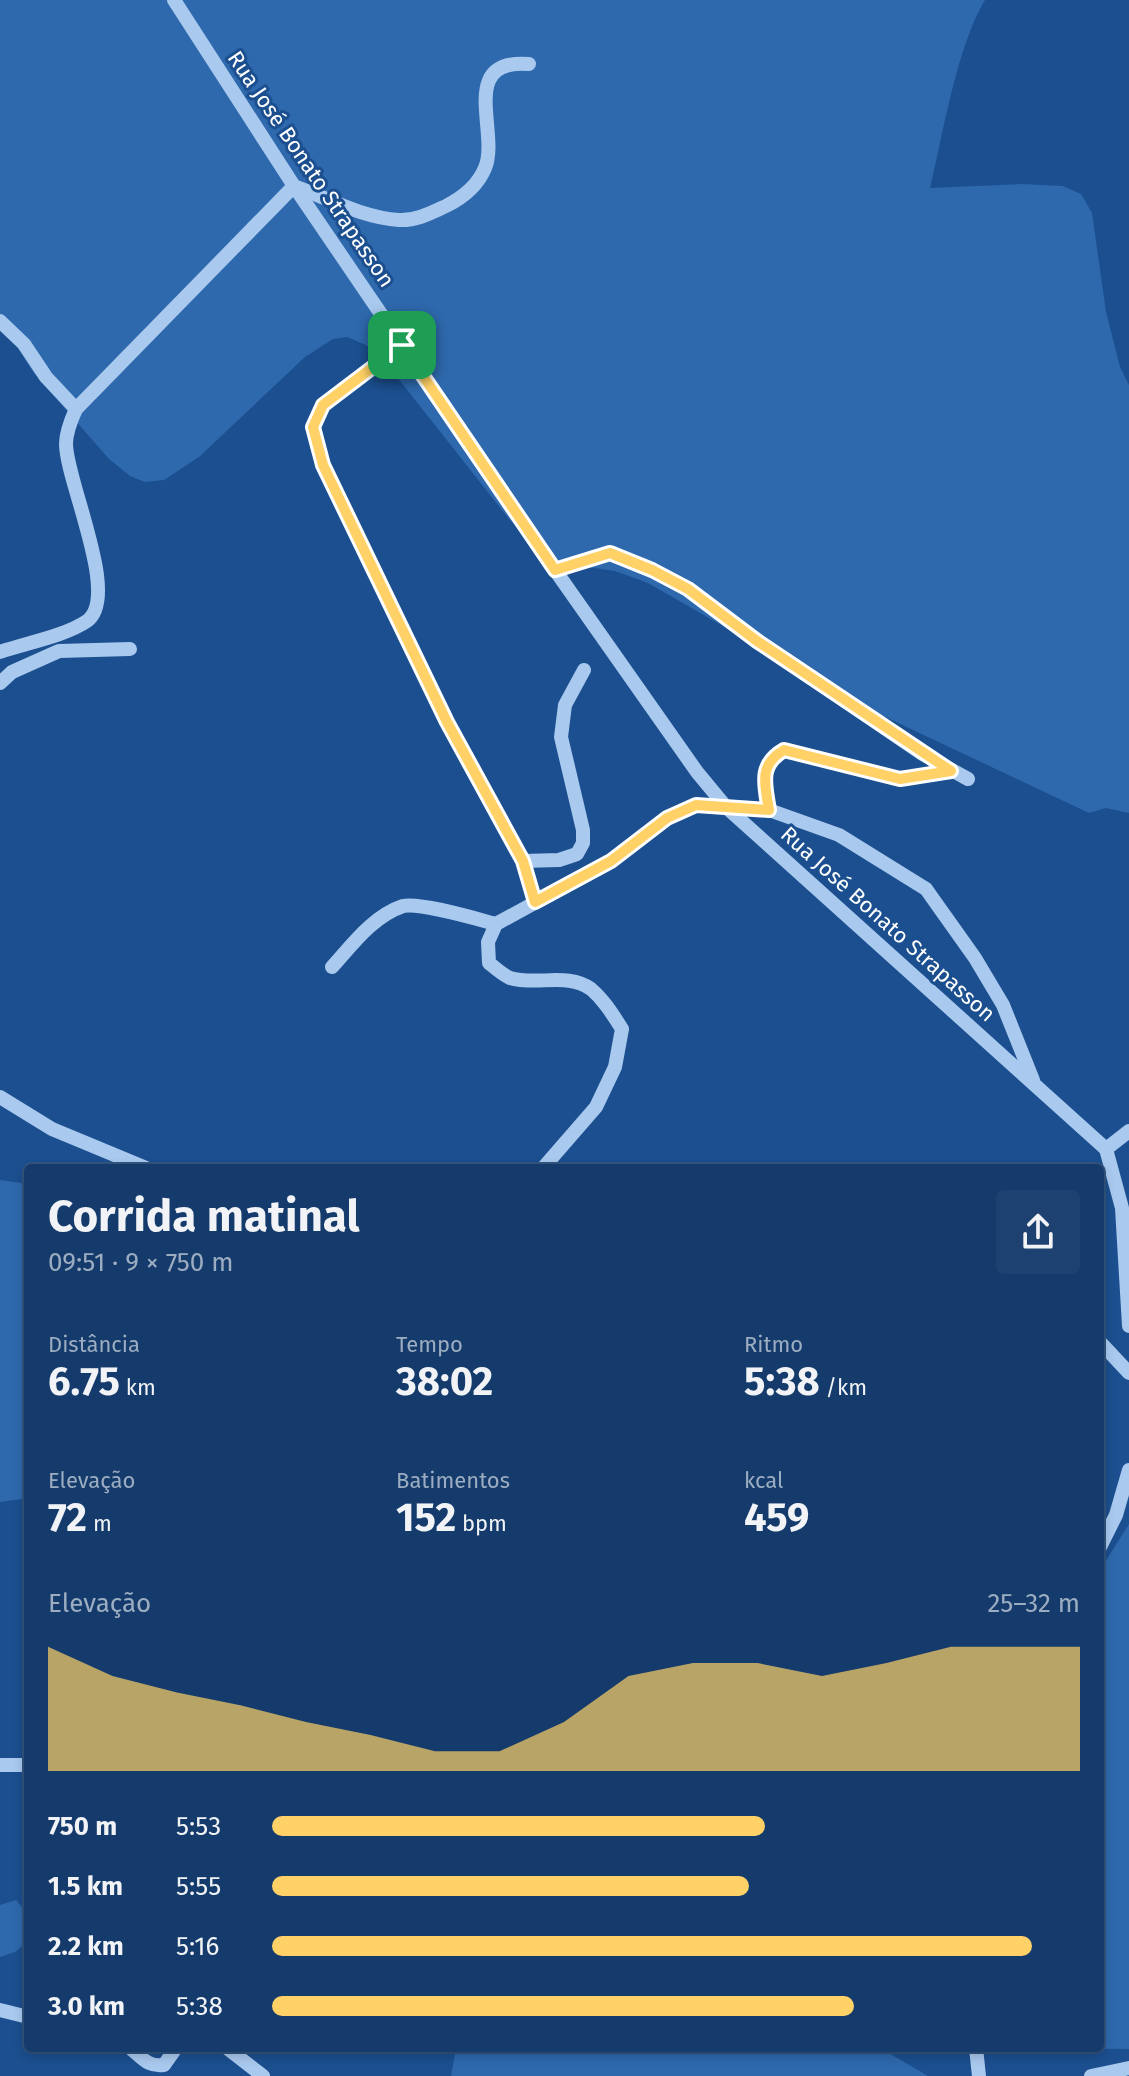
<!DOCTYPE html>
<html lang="pt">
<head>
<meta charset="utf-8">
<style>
	:root { --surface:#143b6b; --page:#1d4271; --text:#f1f3f6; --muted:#9dadc1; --line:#33557e; --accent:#ffd166 }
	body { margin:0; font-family:"Fira Sans",sans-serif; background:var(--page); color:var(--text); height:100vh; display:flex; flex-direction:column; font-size:30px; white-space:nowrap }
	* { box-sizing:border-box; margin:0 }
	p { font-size:26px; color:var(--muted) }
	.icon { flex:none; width:44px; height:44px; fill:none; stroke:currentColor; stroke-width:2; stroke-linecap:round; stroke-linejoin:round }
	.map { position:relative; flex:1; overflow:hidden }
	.side { position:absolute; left:24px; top:1164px; width:1080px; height:888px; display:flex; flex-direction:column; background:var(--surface); border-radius:8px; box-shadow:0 4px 12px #0003,0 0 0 2px var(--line) }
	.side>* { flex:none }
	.pin { position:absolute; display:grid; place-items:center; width:68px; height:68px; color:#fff; margin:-34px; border-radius:16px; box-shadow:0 4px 12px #0006 }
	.round { display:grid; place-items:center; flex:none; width:84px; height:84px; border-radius:8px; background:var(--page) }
	.headline { display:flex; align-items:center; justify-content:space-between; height:136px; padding:0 24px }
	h1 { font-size:44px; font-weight:700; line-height:60px }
	.stats { display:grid; grid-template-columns:repeat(3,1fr); gap:12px; height:136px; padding:8px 24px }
	.stats div { display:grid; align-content:center }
	.stats b { font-size:40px; font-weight:700 }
	.stats small { font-size:22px; font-weight:400 }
	.stats p { font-size:22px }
	.chart { height:224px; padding:16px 24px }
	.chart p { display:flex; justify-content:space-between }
	.chart svg { width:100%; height:144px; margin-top:8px; fill:var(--accent); opacity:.7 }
	ul { padding:0 24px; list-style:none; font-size:26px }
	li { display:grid; grid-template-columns:128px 96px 1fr; align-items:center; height:60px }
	li i { height:20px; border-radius:10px; background:var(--accent) }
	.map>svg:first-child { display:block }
	.green { fill:#2e69ad }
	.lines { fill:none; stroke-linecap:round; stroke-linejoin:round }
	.minor { stroke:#a9c9ee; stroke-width:14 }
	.route-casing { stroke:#fff; stroke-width:16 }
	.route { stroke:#ffd166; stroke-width:10 }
	.labels { text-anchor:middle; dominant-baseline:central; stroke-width:6; stroke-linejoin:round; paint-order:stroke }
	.street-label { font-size:22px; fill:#fff; stroke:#1b4f8f }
</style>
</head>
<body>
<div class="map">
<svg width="1129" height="2076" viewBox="0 0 1129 2076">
	<rect width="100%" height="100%" fill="#1b4f8f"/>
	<g class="green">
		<path d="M0,0H985C957,46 943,134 930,188L1021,184L1063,186L1081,194L1092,213L1106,312L1120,367L1129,385V813L1106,808L1089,813L858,704L648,583L615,571L566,564L544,554L509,519L386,363L366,345L347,337L333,339L305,357L199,457L164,480L145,482L130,476L109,459L33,372L0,320Z"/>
		<polygon points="0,1180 28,1184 28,1498 0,1502"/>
		<polygon points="1129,1524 1129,2049 1042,2048 1100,2048 1100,1570"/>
		<polygon points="16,1900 28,1915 28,1941 15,1952 0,1957 0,1905"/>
		<polygon points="456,2048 880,2048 928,2076 451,2076"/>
	</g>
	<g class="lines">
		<g class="minor">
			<polyline points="174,0 294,186 555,570 697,772 726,807 1106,1149"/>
			<polyline points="0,321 24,344 46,377 76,409"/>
			<polyline points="402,345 323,405 313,427 323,465 447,722 523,861 535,902"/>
			<polyline points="555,570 610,553 652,570 688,589 757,641 921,753 968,779"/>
			<path d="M0,652C26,643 65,636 87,621C121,597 66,481 66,444C66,432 71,420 76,409L294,186C327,198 363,218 399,220C416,221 431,213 446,206C462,198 478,185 485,168C500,133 457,58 529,64"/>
			<polyline points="0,683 12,672 59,651 130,649"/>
			<path d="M769,810C765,784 758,765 784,750L900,779L951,771"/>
			<polyline points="523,861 559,860 577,854 583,843 583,830 561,737 565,705 584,670"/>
			<path d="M332,967C352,945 373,916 403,906C420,902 477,919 496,924"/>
			<polyline points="0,1097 52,1129 146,1168"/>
			<polyline points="1106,1149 1122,1208 1129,1326"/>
			<polyline points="1106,1149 1129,1131"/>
			<path d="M543,1168L596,1107L615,1067L622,1029C613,1015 604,1000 591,989C568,972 536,986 510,978C503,975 495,968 489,963L488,942L496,924L611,861L667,818L696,805L769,810L839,835L926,889L975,958L1003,1005L1033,1080"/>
			<polyline points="1100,1342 1129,1373"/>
			<polyline points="1100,1547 1116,1515 1129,1470"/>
			<polyline points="0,1765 28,1765"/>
			<polyline points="0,2010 28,2017"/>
			<path d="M130,2048C143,2058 147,2067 164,2065L176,2048"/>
			<polyline points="227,2048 263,2076"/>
			<polyline points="976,2048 979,2076"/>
			<polyline points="1091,2076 1129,2068"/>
		</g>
	</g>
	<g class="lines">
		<defs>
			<path id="route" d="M402,345L555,570L610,553L652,570L688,589L757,641L951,771L900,779L784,750C758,765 765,785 769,810L696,805L667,818L611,861L535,902L523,861L447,722L323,465L313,427L323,405Z"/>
		</defs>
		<use href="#route" class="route-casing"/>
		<use href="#route" class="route"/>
	</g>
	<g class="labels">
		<g class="street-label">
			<text transform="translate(311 169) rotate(56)">Rua José Bonato Strapasson</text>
			<text transform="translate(888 924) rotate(42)">Rua José Bonato Strapasson</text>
		</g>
	</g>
</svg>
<div class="pin" style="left:402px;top:345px;background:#1e9e55"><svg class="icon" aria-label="arrive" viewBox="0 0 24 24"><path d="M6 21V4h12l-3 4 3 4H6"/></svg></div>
<section class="side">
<div class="headline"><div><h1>Corrida matinal</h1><p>09:51 · 9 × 750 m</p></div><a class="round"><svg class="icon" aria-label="share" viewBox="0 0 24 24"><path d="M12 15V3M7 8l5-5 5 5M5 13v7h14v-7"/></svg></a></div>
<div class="stats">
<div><p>Distância</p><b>6.75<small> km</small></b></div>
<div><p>Tempo</p><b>38:02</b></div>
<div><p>Ritmo</p><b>5:38<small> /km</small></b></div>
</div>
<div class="stats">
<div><p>Elevação</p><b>72<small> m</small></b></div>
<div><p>Batimentos</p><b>152<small> bpm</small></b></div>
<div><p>kcal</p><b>459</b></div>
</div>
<div class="chart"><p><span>Elevação</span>25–32 m</p>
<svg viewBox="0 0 160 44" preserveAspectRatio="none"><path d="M0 44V6L10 15L20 20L30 24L40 29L50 33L60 38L70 38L80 29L90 15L100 11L110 11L120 15L130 11L140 6L150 6L160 6V44z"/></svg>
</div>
<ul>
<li><b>750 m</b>5:53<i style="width:61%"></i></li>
<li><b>1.5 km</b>5:55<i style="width:59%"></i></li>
<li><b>2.2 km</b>5:16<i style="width:94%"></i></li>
<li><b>3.0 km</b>5:38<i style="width:72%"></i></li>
</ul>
</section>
</div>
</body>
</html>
